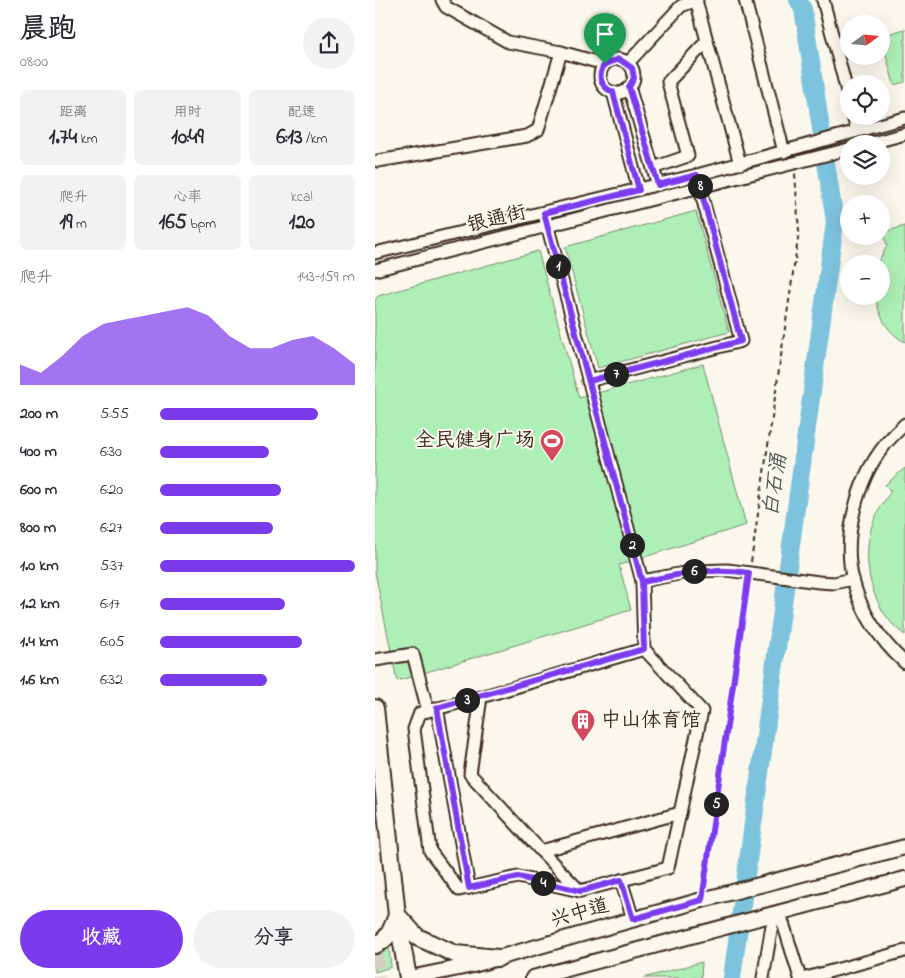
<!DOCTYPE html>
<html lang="zh">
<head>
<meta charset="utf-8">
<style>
	:root { --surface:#fff; --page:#f2f2f3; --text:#2b2b33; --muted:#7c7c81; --accent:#7c3aed }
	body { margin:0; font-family:"Indie Flower","LXGW WenKai TC",sans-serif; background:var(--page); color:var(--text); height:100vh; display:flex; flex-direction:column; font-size:19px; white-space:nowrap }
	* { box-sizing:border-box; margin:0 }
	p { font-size:16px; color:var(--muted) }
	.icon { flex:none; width:28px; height:28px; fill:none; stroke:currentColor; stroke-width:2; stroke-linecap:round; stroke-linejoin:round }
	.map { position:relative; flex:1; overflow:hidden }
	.panel { display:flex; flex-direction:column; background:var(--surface); width:375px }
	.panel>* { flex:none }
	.needle { width:32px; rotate:74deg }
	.fabs { position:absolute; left:465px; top:15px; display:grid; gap:10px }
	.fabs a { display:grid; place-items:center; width:50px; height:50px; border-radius:50%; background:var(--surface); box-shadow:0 5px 20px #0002; font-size:25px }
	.pin { position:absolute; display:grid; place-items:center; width:42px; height:42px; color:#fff; margin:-51px -21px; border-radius:50% 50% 50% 0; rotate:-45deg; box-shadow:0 0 5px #0007 }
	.pin .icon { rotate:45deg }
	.km { position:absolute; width:25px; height:25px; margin:-12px; border-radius:50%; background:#222; color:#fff; font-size:14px; line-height:25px; text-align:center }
	.round { display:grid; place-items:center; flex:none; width:52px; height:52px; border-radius:26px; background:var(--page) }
	.summary { display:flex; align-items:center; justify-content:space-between; height:85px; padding:0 20px }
	h1 { font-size:28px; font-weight:800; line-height:38px }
	.figures { display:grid; grid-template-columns:repeat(3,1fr); gap:8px; height:85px; padding:5px 20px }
	.figures div { display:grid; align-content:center; border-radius:8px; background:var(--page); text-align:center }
	.figures b { font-size:21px; font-weight:800 }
	.figures small { font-size:14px; font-weight:400 }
	.figures p { font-size:14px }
	.chart { height:140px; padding:10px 20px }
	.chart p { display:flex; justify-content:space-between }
	.chart svg { width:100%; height:90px; margin-top:5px; fill:var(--accent); opacity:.7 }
	.cta { display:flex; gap:10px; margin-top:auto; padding:10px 20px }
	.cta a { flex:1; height:58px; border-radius:30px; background:var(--accent); color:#fff; font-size:20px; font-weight:800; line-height:58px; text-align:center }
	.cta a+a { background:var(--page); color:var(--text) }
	ul { padding:0 20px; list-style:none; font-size:16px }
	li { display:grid; grid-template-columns:80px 60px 1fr; align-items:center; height:38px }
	li i { height:12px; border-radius:6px; background:var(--accent) }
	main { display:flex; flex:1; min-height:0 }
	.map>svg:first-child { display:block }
	.green { fill:#aeefb8; stroke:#748c6b }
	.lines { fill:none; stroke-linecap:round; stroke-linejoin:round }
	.river { stroke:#7dc3de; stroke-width:18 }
	.highway-tunnel { stroke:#d5cec3; stroke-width:16; stroke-dasharray:16 8; stroke-linecap:butt }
	.minor-casing { stroke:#3b2a1e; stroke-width:15 }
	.major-casing { stroke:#3b2a1e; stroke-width:18 }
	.highway-casing { stroke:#3b2a1e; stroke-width:20 }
	.path { stroke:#3b2a1e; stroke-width:2; stroke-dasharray:5 4; stroke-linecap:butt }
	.minor { stroke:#fbf7ec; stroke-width:11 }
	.major { stroke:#fbf7ec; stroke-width:14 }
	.highway { stroke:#fbf7ec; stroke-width:16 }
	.route-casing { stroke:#fff; stroke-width:10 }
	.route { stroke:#7c3aed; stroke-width:6 }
	.labels { text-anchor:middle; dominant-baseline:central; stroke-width:4; stroke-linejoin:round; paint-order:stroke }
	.street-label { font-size:20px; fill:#3b2a1e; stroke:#fbf7ec }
	.poi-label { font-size:20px; fill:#3b2a1e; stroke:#fbf7ec; text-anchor:end }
	.water-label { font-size:21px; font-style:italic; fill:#4f5858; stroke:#fbf7ec }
</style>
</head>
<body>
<main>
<section class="panel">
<div class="summary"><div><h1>晨跑</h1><p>08:00</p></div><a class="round"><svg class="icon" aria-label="share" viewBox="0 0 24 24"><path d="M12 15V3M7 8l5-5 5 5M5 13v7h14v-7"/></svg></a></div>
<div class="figures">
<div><p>距离</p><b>1.74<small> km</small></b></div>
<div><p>用时</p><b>10:49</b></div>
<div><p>配速</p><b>6:13<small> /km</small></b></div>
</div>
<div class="figures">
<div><p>爬升</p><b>19<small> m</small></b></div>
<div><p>心率</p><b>165<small> bpm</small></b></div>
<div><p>kcal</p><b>120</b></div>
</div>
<div class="chart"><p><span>爬升</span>143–159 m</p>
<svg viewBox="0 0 160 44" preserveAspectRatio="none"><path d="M0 44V34L10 38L20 30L30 20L40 14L50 12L60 10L70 8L80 6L90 10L100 20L110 26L120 26L130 22L140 20L150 26L160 34V44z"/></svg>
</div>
<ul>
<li><b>200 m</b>5:55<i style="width:81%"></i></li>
<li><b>400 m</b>6:30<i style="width:56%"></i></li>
<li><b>600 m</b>6:20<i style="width:62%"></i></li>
<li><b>800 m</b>6:27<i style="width:58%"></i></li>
<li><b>1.0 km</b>5:37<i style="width:100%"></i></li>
<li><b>1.2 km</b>6:17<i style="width:64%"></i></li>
<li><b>1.4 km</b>6:05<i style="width:73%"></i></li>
<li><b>1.6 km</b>6:32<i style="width:55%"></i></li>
</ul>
<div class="cta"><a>收藏</a><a>分享</a></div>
</section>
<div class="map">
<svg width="530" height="978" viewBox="0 0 530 978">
	<rect width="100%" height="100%" fill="#fbf7ec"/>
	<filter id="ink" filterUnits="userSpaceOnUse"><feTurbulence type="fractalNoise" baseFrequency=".02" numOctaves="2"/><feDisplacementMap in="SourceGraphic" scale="10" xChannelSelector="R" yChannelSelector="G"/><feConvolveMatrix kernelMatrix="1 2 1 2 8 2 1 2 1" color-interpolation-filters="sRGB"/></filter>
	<g filter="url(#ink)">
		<g class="green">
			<polygon points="530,29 530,82 519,85 506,36"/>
			<polygon points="321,211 354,332 223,368 190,247"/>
			<path d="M530,226V342C511,332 504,315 500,296H506V264H502L512,246L508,232Z"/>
			<polygon points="163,251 204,398 328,364 371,525 244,565 256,610 22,681 0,572 0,300 3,296"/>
			<path d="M530,468V635C498,613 486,565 496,529C500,515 508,503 516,491L510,485Z"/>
			<polygon points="13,937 16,967 0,972 0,949"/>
			<polygon points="327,962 326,978 268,978"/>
		</g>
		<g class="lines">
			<polyline class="river" points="357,978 460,222 428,9 423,0"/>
			<polyline class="highway-tunnel" points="0,952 3,978"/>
			<defs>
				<g id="minor">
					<polyline points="67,0 71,7 133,42 186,52 229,64"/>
					<polyline points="321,0 365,164"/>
					<polyline points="370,0 409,152"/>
					<polyline points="448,0 474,99"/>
					<circle cx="242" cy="76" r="17"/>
					<polyline points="253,63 306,6 322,0"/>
					<polyline points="254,87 283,185"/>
					<polyline points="238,92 264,190"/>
					<polyline points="478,116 482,131"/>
					<polyline points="493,144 530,134"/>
					<polyline points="3,161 152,136 163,130 186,52"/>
					<polyline points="278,168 313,156 293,82 332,41"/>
					<polyline points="169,213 267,581 319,571 352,570 444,582 459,583 478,579"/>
					<polyline points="0,253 322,175 530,118"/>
					<polyline points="0,270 474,149"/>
					<polyline points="213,381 366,341 323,182"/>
					<path d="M530,424C523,431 515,438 509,446C482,480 467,538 478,580C486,612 506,641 530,663"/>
					<polyline points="267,581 269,649 327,711 305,813 166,851 95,774 106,697 269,649"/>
					<polyline points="0,660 38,654 53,711"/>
					<polyline points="106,697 45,713 39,729 55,851 84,890 143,877 205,891 293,868 305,813"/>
					<polyline points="62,708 94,888"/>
					<polyline points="166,851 205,891"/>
					<polyline points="246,880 258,919"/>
					<polyline points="405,913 425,978"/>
					<polyline points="388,978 399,914"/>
					<polyline points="431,978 530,951"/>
				</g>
				<g id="major">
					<polyline points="35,978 98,965 327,900 530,847"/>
					<polyline points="158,978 530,879"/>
				</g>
				<g id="highway">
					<polyline points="0,708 22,915 33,978"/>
					<path d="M0,945C14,940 17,928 22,915L42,937L80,954L123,958"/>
				</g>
			</defs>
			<use href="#minor" class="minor-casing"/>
			<use href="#major" class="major-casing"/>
			<use href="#highway" class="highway-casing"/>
			<g class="path">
				<polyline points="376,562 424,232 420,173"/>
				<polyline points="329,888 373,584"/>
			</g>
			<use href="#minor" class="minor"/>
			<use href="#major" class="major"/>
			<use href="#highway" class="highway"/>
		</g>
	</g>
	<g class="lines" filter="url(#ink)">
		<defs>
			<path id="route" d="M230,64C222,75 225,87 238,92L264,190L169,213L267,582L269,649L62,708L94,888L143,877L206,891L246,880L258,919L327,900L374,573C337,567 303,574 267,582L214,381L366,341L322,175L283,185L254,87L259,78L257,68L244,59L230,64"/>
		</defs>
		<use href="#route" class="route-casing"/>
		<use href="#route" class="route"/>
	</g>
	<defs>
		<symbol id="stadium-pin" viewBox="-11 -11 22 30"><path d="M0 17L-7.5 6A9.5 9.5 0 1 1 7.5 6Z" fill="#d1495b" stroke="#fbf7ec"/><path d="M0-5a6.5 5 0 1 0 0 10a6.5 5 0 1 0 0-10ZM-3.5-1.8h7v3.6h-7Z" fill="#fff"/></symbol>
		<symbol id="building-pin" viewBox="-11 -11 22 30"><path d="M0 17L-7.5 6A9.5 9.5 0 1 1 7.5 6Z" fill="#d1495b" stroke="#fbf7ec"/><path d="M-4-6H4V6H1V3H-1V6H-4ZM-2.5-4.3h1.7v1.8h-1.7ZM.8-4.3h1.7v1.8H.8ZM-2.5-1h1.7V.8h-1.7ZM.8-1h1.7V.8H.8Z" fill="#fff"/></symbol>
	</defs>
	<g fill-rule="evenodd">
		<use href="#stadium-pin" x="163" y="427" width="28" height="38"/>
		<use href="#building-pin" x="194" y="707" width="28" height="38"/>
	</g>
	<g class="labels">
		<g class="street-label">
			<text transform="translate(122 220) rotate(-14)">银通街</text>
			<text transform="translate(205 914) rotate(-16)">兴中道</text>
		</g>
		<g class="poi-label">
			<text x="160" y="441">全民健身广场</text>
			<text x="226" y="721" text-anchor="start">中山体育馆</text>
		</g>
		<g class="water-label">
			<text transform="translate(401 485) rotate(-82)">白石涌</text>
		</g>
	</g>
</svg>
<div class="fabs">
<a><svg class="needle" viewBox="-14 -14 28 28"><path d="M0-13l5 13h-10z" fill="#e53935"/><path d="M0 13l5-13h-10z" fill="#7c7c81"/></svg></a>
<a><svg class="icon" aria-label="locate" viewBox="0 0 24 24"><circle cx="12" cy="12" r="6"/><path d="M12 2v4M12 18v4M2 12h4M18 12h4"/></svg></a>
<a><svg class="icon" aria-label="layers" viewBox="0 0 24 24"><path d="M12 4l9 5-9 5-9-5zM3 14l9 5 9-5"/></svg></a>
<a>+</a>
<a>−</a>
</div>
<div class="pin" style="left:230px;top:64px;background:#1e9e55"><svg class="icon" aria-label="arrive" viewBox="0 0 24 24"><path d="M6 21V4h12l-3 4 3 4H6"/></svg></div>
<b class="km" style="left:183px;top:266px">1</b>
<b class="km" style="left:257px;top:545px">2</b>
<b class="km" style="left:92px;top:700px">3</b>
<b class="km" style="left:168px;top:883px">4</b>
<b class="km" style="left:341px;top:804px">5</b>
<b class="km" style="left:319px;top:571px">6</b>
<b class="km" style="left:241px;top:374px">7</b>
<b class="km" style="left:325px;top:186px">8</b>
</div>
</main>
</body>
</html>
